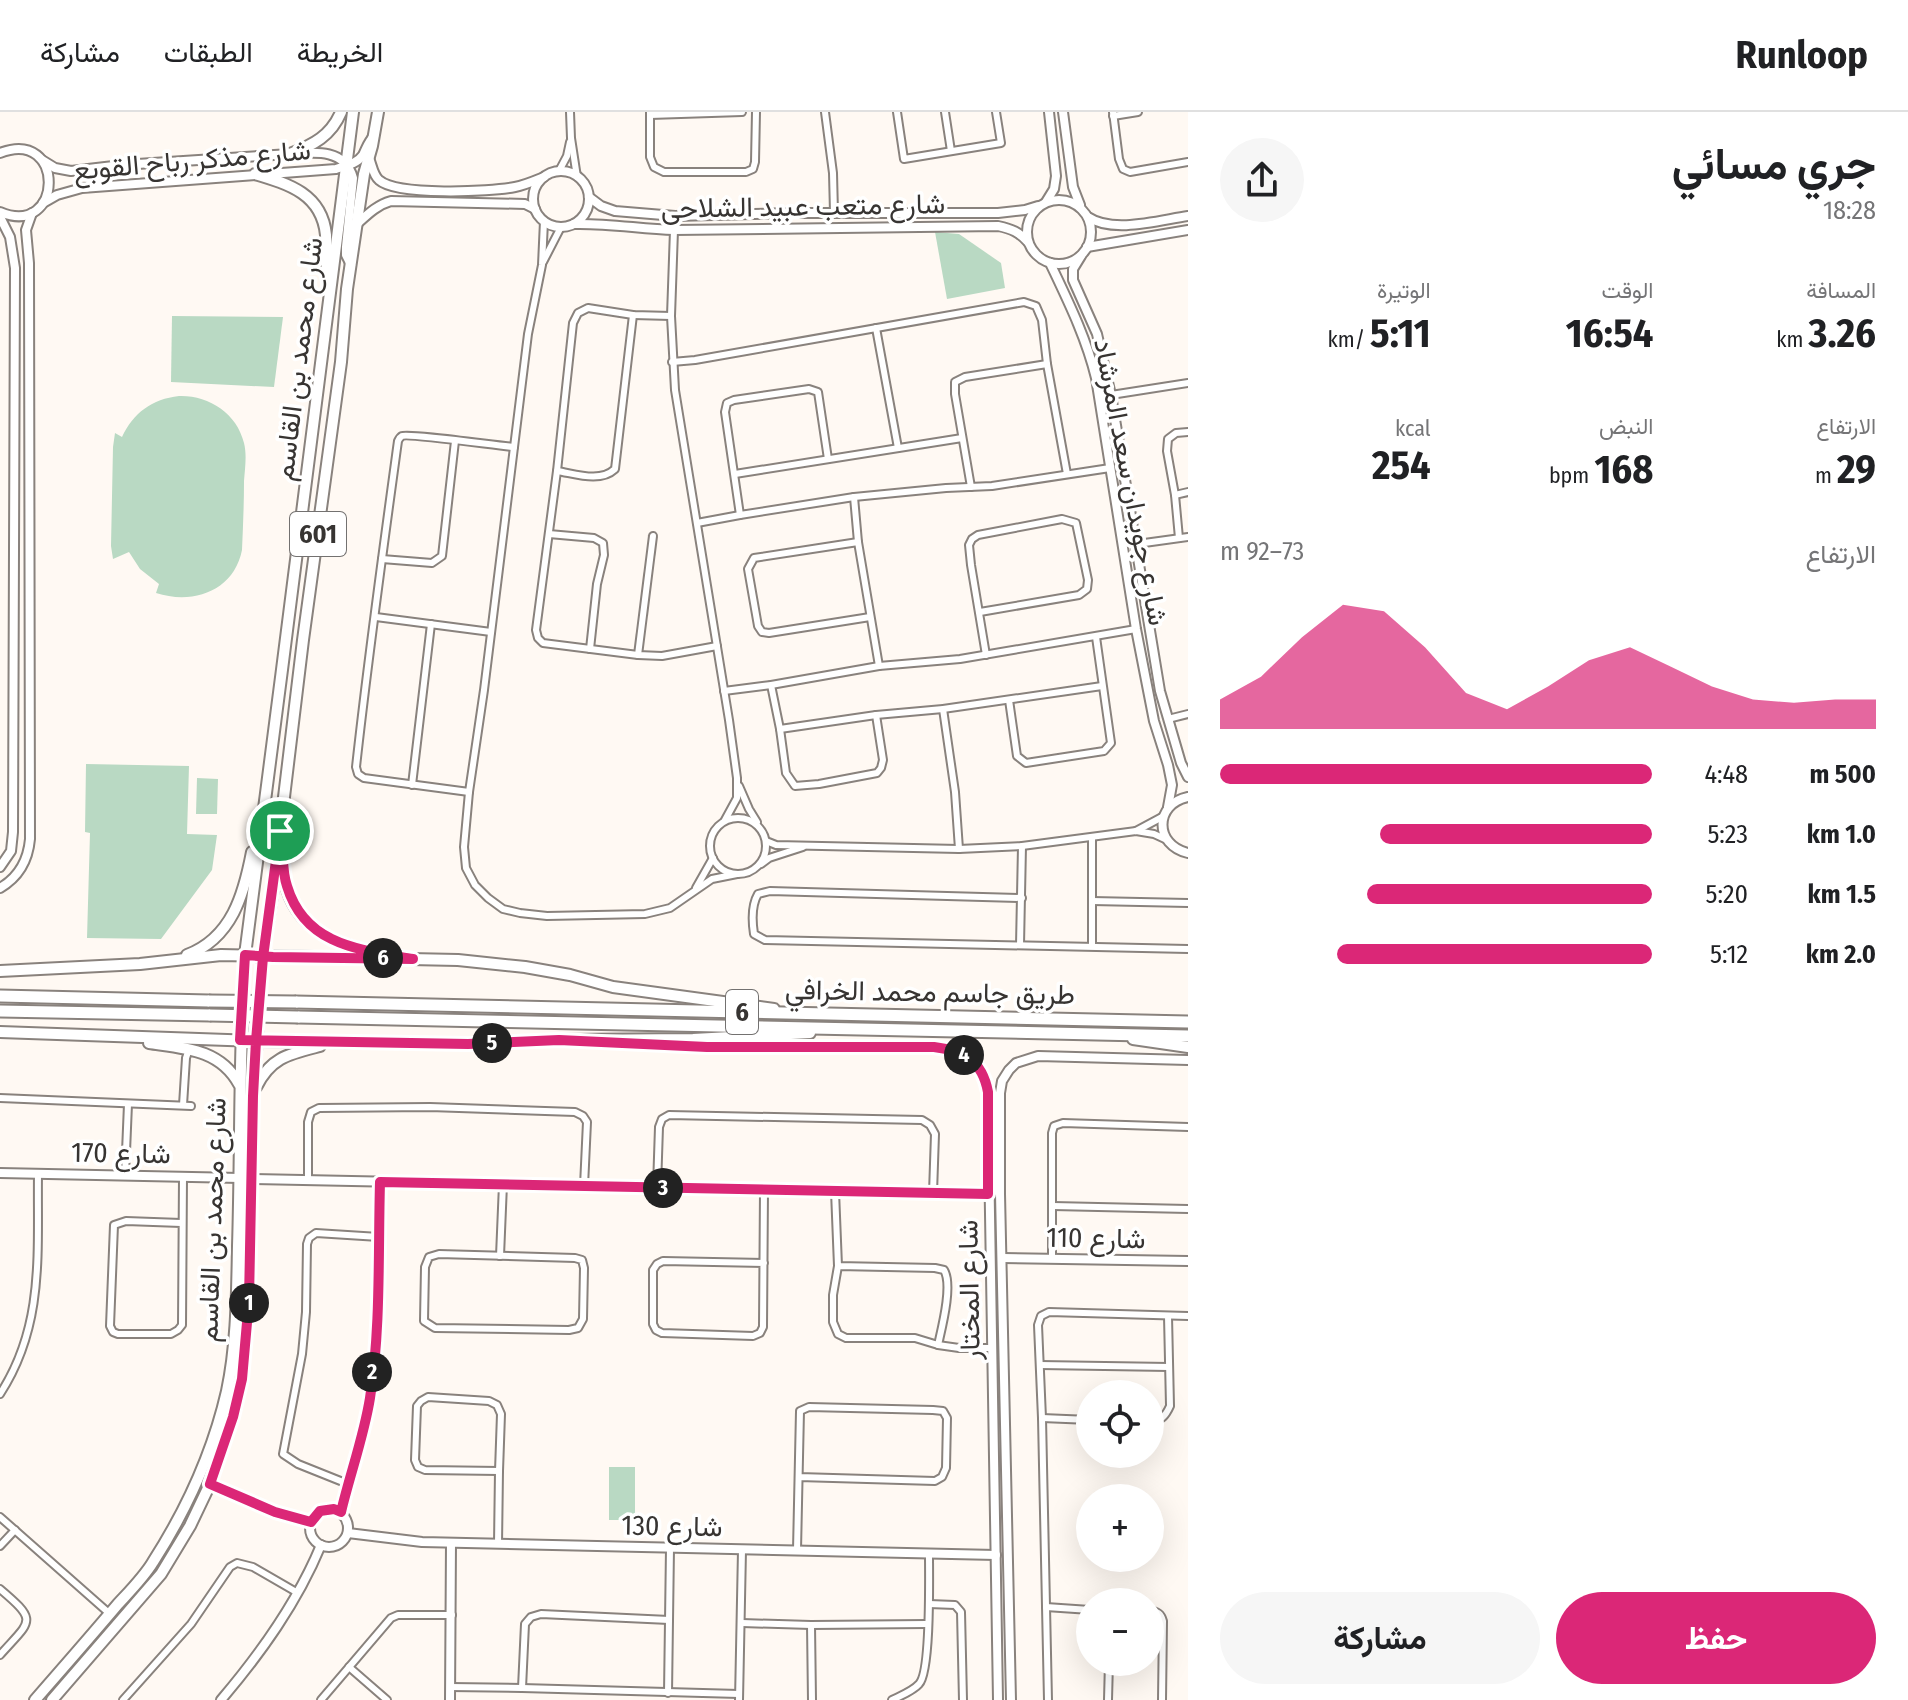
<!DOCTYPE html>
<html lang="ar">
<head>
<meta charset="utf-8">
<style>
	:root { --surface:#fff; --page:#f6f6f6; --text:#202124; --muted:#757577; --line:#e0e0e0; --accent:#db2777 }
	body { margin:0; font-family:"Fira Sans Condensed",Vazirmatn,sans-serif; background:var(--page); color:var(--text); direction:rtl; height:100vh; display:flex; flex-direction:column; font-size:30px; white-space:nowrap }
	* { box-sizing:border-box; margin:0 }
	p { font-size:26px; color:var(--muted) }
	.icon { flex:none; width:44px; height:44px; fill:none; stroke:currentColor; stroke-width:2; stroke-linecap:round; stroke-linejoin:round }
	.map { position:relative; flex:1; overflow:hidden; direction:ltr }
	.drawer { display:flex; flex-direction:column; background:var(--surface); width:720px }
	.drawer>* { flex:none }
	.buttons { position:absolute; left:1076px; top:1268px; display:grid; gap:16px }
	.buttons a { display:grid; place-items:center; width:88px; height:88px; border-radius:50%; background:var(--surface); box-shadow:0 8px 32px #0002; font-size:40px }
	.pin { position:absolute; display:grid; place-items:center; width:68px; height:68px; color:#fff; margin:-34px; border:4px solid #fff; border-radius:50%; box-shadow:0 2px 8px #0007 }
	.km { position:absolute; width:40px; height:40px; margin:-20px; border-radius:50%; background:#222; color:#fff; font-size:22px; line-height:40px; text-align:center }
	.round { display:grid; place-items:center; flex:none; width:84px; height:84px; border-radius:42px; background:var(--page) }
	.head { display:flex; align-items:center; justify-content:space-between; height:136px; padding:0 32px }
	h1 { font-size:44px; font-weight:700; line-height:60px }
	.stats { display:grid; grid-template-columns:repeat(3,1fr); gap:12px; height:136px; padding:8px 32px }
	.stats div { display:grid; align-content:center }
	.stats b { font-size:40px; font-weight:700 }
	.stats small { font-size:22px; font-weight:400 }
	.stats p { font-size:22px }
	.chart { height:224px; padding:16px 32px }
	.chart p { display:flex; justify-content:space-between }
	.chart svg { width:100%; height:144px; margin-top:8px; fill:var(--accent); opacity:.7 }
	.button { display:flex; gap:16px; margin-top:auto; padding:16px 32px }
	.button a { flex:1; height:92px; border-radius:48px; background:var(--accent); color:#fff; font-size:32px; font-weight:700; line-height:92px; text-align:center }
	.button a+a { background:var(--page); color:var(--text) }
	ul { padding:0 32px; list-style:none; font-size:26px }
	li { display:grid; grid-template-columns:128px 96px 1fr; align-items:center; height:60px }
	li i { height:20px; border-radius:10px; background:var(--accent) }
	header { display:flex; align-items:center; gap:48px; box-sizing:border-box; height:112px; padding:0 40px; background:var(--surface); border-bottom:2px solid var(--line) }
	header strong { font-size:38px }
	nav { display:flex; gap:44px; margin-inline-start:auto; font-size:28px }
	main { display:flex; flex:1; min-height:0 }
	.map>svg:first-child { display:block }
	.park { fill:#b9d9c3 }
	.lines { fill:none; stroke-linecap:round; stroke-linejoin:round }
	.minor-casing { stroke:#89827d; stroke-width:10 }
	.tertiary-casing { stroke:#89827d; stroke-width:12 }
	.primary-casing { stroke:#89827d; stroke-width:14 }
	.motorway-casing { stroke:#89827d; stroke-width:15 }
	.minor { stroke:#fff; stroke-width:6 }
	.tertiary { stroke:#fff; stroke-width:8 }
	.primary { stroke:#fff; stroke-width:10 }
	.motorway { stroke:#fff; stroke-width:11 }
	.motorway-bridge-casing { stroke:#89827d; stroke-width:15; stroke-linecap:butt }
	.motorway-bridge { stroke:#fff; stroke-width:11 }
	.route-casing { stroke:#fff; stroke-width:16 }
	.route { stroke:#db2777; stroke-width:10 }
	.labels { text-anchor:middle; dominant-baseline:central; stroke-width:7; stroke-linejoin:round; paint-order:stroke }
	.shield { fill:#fff; stroke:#737170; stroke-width:2 }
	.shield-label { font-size:26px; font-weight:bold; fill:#373432 }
	.street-label { font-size:28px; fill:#373432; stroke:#fff }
</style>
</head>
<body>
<header>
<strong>Runloop</strong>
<nav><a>الخريطة</a><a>الطبقات</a><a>مشاركة</a></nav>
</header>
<main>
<section class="drawer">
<div class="head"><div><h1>جري مسائي</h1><p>18:28</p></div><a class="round"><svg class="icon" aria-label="share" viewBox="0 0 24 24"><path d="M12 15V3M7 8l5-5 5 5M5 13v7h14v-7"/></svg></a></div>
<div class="stats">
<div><p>المسافة</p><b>3.26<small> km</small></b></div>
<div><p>الوقت</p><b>16:54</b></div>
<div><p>الوتيرة</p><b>5:11<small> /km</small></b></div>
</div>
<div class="stats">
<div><p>الارتفاع</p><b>29<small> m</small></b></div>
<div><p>النبض</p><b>168<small> bpm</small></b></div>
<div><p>kcal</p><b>254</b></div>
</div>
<div class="chart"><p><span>الارتفاع</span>73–92 m</p>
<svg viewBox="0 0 160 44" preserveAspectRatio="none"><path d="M0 44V35L10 28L20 16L30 6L40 8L50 19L60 33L70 38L80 31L90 23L100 19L110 25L120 31L130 35L140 36L150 35L160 35V44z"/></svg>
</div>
<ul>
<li><b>500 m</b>4:48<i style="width:100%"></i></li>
<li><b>1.0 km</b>5:23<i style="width:63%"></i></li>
<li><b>1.5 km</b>5:20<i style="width:66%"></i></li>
<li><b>2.0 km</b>5:12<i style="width:73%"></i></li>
</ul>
<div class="button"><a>حفظ</a><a>مشاركة</a></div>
</section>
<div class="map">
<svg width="1188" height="1588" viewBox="0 0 1188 1588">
	<rect width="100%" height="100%" fill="#fff9f3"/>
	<g class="park">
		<polygon points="935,120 959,122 1001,151 1005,176 947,187"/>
		<polygon points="172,204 283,205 274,275 171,270"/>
		<path d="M179,284C208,283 237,301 244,331C247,343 245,356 244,369C244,392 243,415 242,438C234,479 193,493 156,481L159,472L140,457L129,440L113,447L111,434L113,335L115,321L122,325C133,301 152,287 179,284Z"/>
		<polygon points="86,652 189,654 187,722 217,723 212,758 161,827 87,826 90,721 85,720"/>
		<polygon points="197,666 218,667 217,702 196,702"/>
		<rect x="609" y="1355" width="26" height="53"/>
	</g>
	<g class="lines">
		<defs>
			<g id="minor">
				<polyline points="570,0 571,26 577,65"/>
				<polyline points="650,0 650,45 654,55 664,60 746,60 753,57 755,50 756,0"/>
				<polyline points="825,0 833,61 834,101"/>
				<polyline points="897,0 904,47 1001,31 996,0"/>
				<polyline points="945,0 951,39"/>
				<polyline points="1113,0 1119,47 1123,57 1130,60 1188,50"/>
				<polyline points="650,3 742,0"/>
				<polyline points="1113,4 1138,0"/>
				<polyline points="559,59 567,44 570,30"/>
				<polyline points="544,109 542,153 528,222 484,578 469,680 464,735 466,756 475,773 488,786 503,797 520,801 547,804 645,802 670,796 712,767 737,762"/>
				<polyline points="674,118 671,204 675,278 729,608 737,666 737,686 725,708"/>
				<polyline points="543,150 561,115"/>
				<polyline points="671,204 633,203 588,196 578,201 573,211 557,359 536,518 538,526 543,531 638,543 662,544 717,534"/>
				<polyline points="876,216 898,336"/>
				<polyline points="672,250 695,248 1024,190 1036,194 1042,208 1047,252 1067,362"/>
				<polyline points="1111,283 1188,271"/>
				<path d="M557,359C576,362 600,371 615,357L633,203"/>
				<polyline points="735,362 962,326"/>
				<polyline points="971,375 955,282 955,270 965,265 1047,252"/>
				<polyline points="1175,383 1188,380"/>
				<polyline points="854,385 858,430 879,554"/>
				<polyline points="740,403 725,300 727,291 734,288 809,277 818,280 828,347"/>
				<polyline points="697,411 740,403 854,385 946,376 992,374 1110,356"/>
				<polyline points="549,422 594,426 603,431 604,443 597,472 590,537"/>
				<polyline points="1179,426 1175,383 1167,339 1168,327 1176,321 1188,320"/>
				<polyline points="858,430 754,446 748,457 758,514 762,520 769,521 870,505"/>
				<polyline points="1137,432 1188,425"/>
				<polyline points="382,447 432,451 442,444 455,329"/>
				<polyline points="980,500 1079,483 1087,477 1088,468 1076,411 1062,407 978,423 972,427 969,433 971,453 986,543"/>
				<polyline points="376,505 491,520"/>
				<polyline points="638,543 653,424"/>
				<polyline points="771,573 780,617 786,661 795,674 819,672 877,661 881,656 883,648 876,603"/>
				<polyline points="724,579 771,573 879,554 960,547 1136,517"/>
				<polyline points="1009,588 1017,644 1026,651 1104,639 1111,631 1096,525"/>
				<polyline points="943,597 955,680 959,737"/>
				<polyline points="1168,607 1188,602"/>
				<polyline points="780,617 876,603 943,597 1102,574"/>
				<polyline points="412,673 431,512"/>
				<polyline points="739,674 749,697 757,710"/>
				<path d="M469,680L364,666L358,662L356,655C368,546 383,438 398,329C399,327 400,325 402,324C408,321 500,334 514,335"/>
				<circle cx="738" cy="734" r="28"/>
				<polyline points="1136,719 1164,704"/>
				<polyline points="766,729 776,733 959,737 1022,734 1136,719 1154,722 1167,728"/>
				<polyline points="761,752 769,746 803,735"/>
				<polyline points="696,776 713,746"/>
				<path d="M1022,786L770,779L758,782C751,794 752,809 754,822L765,828L1188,837"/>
				<polyline points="1092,789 1188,791"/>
				<polyline points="1020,833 1022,734"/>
				<polyline points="1092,834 1092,726"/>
				<polyline points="0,986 191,994"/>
				<polyline points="183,993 186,946 189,937"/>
				<polyline points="125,1064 128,992"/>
				<polyline points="308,1068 308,1010 311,1000 319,996 430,995 575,1000 583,1004 587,1010 584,1074"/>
				<polyline points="657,1075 659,1015 662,1007 669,1003 922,1008 930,1013 935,1022 933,1081"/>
				<path d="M835,1079L838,1154L833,1183V1210L838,1222L846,1226H915L938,1233C942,1215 953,1173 944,1158L935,1156L838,1154"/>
				<polyline points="1053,1094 1188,1097"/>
				<polyline points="181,1111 126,1109 114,1113 110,1214 113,1220 118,1222 171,1222 178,1218 182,1213 183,1065"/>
				<polygon points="439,1142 575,1146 582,1148 584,1156 583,1207 578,1216 569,1218 435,1216 424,1209 425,1155 429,1145"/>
				<polyline points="500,1144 503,1072"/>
				<polyline points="1052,1147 1052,1021 1054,1014 1063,1011 1188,1015"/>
				<polyline points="764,1151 663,1149 657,1152 653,1158 653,1212 656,1218 662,1221 753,1224 760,1221 763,1215 764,1078"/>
				<polyline points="938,1233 959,1236 992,1236"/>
				<polyline points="1040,1253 1169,1255"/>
				<path d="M0,1282C45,1213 37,1140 38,1062"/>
				<polygon points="428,1285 489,1289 497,1293 501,1302 499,1359 425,1358 418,1355 415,1348 417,1294 421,1289"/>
				<polyline points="1042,1306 1090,1308"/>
				<path d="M1150,1309C1161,1310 1166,1303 1170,1294L1168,1204"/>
				<polyline points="348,1372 298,1352 283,1342 302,1242 306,1200 307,1132 309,1126 316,1121 379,1125"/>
				<polyline points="0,1405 110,1502"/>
				<polyline points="498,1432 499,1359"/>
				<polyline points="0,1434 15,1418"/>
				<polyline points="797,1438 800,1299 809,1295 933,1298 943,1299 947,1306 946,1356 942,1365 935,1369 799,1365"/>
				<path d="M0,1477C39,1510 31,1508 0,1543"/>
				<polyline points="929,1492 955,1493 961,1500 963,1588"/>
				<polyline points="1046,1495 1090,1498"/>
				<path d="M1150,1499C1158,1499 1161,1502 1163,1509L1162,1588"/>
				<polyline points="742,1511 811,1513 927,1512"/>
				<polyline points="811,1513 812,1588"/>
				<polyline points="349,1555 387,1588"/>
				<polyline points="450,1575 522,1576 739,1582"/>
				<polyline points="522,1576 525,1512 531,1505 541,1502 669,1508"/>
				<polyline points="668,1581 670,1436"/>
				<polyline points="123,1588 191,1512 230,1455 237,1451 253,1455 298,1481"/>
				<polyline points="321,1588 391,1506 398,1503 452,1503"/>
				<polyline points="739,1588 742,1438"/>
				<path d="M892,1588C900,1584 913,1579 919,1572C931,1560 929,1464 929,1442"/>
				<polyline points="1048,1588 1042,1306 1038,1213 1041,1204 1049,1200 1188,1204"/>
				<polyline points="1108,1588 1109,1550"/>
			</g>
			<g id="tertiary">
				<polyline points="1063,0 1073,75 1080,93"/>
				<path d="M0,41C66,15 64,127 0,100"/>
				<path d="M369,46C372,53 373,63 379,68C397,84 489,80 515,75C525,73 534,69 544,65"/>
				<path d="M42,48L55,56L71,59L122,53L290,42C314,40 345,36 353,66L346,135V143L351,153"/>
				<circle cx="561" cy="87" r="28"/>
				<polyline points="589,85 601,94 615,99 675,104 790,101 998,101 1025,98 1038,94"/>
				<circle cx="1059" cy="120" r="32"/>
				<polyline points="1046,90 1054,77 1056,64 1049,0"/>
				<path d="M43,91L57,83L82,76L336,57C345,54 357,52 363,43C367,35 368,30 374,24"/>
				<polyline points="0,105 10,125 15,156 13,720 11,739 0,755"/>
				<path d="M1088,105C1113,122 1160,108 1188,104"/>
				<path d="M357,112C368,102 377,93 391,89L525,92L535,97"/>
				<path d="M574,112C607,111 641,117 674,118L998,114C1012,117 1019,120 1028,130"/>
				<polyline points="1087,135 1188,118"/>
				<polyline points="1081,144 1073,157 1073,168 1097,222 1111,283 1160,579 1181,651 1188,665"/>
				<path d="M1050,151C1068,189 1086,225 1096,266L1136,517L1154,609L1168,653L1172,673L1168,695"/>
				<path d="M1188,685C1154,692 1154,733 1188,741"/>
				<path d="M0,776C19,765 28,749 30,727L29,151L26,118L32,101"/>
				<path d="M644,932L707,935H934C964,939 981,948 988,980L998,1588"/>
				<polyline points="0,1061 240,1066"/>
				<polyline points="252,1067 988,1082"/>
				<polyline points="1003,1146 1188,1149"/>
				<polyline points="210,1372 275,1400 311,1410"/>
				<circle cx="329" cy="1416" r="19"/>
				<path d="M341,1400C350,1362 363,1325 370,1286C381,1215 378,1141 380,1070"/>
				<polyline points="348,1421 422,1430 996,1443"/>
				<path d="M221,1588C261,1541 297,1491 321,1433"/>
				<polyline points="450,1588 451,1431"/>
				<polyline points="1011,1588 1000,1082 1000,981 1002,969 1009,958 1016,951 1038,944 1188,948"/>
			</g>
			<g id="primary">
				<path d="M290,42C313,33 331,24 341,0"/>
				<path d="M255,62C289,72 322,82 326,123C327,138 325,152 328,167"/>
				<path d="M283,737C284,747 283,758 285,769C295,817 337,834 380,841"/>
				<path d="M187,843C232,826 244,782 252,740"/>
				<polyline points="0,859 140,852 221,843 458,848 525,855 570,863 613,875 774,897"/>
				<polyline points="0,920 256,929 468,932 559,928 693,927 810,921"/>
				<polyline points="1133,927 1188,935"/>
				<path d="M149,931C184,936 220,937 239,972"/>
				<path d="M256,975C271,945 289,942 320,934"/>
				<path d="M35,1588C63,1556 91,1524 118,1492C130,1479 144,1465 153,1450C187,1397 213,1340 227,1279C237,1232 237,1182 238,1134C241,1037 239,940 245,843C281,562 319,281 353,0"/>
				<polyline points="52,1588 161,1462 190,1414 210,1372 233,1305 242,1267 249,1188 253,980 263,845 273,776 303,528 341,250 347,177 364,62 372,34 378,0"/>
			</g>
			<g id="motorway">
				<polyline points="0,884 209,889"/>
				<polyline points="296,890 1188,910"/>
				<polyline points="0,899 210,903"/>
				<polyline points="298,905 1188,924"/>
			</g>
		</defs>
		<use href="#minor" class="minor-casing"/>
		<use href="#tertiary" class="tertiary-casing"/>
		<use href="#primary" class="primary-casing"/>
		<use href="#motorway" class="motorway-casing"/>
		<use href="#minor" class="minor"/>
		<use href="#tertiary" class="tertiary"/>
		<use href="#primary" class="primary"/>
		<use href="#motorway" class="motorway"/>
		<defs>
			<g id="motorway-bridge">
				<polyline points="209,889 296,890"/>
				<polyline points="210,903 298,905"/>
			</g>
		</defs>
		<use href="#motorway-bridge" class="motorway-bridge-casing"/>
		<use href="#motorway-bridge" class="motorway-bridge"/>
	</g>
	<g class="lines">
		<defs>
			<path id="route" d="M280,719L263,845L256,929L253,984L249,1188L242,1267L233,1305L210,1372L275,1400L311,1410L320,1399L334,1397L341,1400C350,1362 364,1324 370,1286C381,1215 378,1141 380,1070L988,1082V980C982,948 964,939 934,935H707L559,928L468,932L240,928L245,843L273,845L413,847C361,838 305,834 287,774C281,757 284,737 280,719"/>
		</defs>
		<use href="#route" class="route-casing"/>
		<use href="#route" class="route"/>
	</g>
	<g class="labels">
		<g class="shield">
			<rect x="290" y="400" width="56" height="44" rx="6"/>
			<rect x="726" y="878" width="32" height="44" rx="6"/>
		</g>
		<g class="shield-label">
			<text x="318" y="422">601</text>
			<text x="742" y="900">6</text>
		</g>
		<g class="street-label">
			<text transform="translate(192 48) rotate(-5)">شارع مذكر رباح القوبع</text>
			<text transform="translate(803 94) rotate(-1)">شارع متعب عبيد الشلاحى</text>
			<text transform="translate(298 247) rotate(-83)">شارع محمد بن القاسم</text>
			<text transform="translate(1131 370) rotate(79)">شارع جويدان سعد المرشاد</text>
			<text transform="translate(930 880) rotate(1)">طريق جاسم محمد الخرافي</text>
			<text transform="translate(121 1041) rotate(1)">شارع 170</text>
			<text transform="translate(212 1108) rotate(-88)">شارع محمد بن القاسم</text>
			<text transform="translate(1096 1126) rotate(1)">شارع 110</text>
			<text transform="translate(969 1178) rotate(-91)">شارع المختار</text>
			<text transform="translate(672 1414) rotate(1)">شارع 130</text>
		</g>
	</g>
</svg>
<div class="buttons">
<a><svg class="icon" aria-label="locate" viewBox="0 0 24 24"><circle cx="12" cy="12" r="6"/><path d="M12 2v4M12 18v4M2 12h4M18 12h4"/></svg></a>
<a>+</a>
<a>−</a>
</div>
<div class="pin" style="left:280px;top:719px;background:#1e9e55"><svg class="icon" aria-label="arrive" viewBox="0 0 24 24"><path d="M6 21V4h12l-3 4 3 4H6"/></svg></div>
<b class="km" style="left:249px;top:1191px">1</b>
<b class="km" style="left:372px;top:1260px">2</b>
<b class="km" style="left:663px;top:1076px">3</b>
<b class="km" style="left:964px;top:943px">4</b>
<b class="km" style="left:492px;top:931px">5</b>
<b class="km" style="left:383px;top:846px">6</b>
</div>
</main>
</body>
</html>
